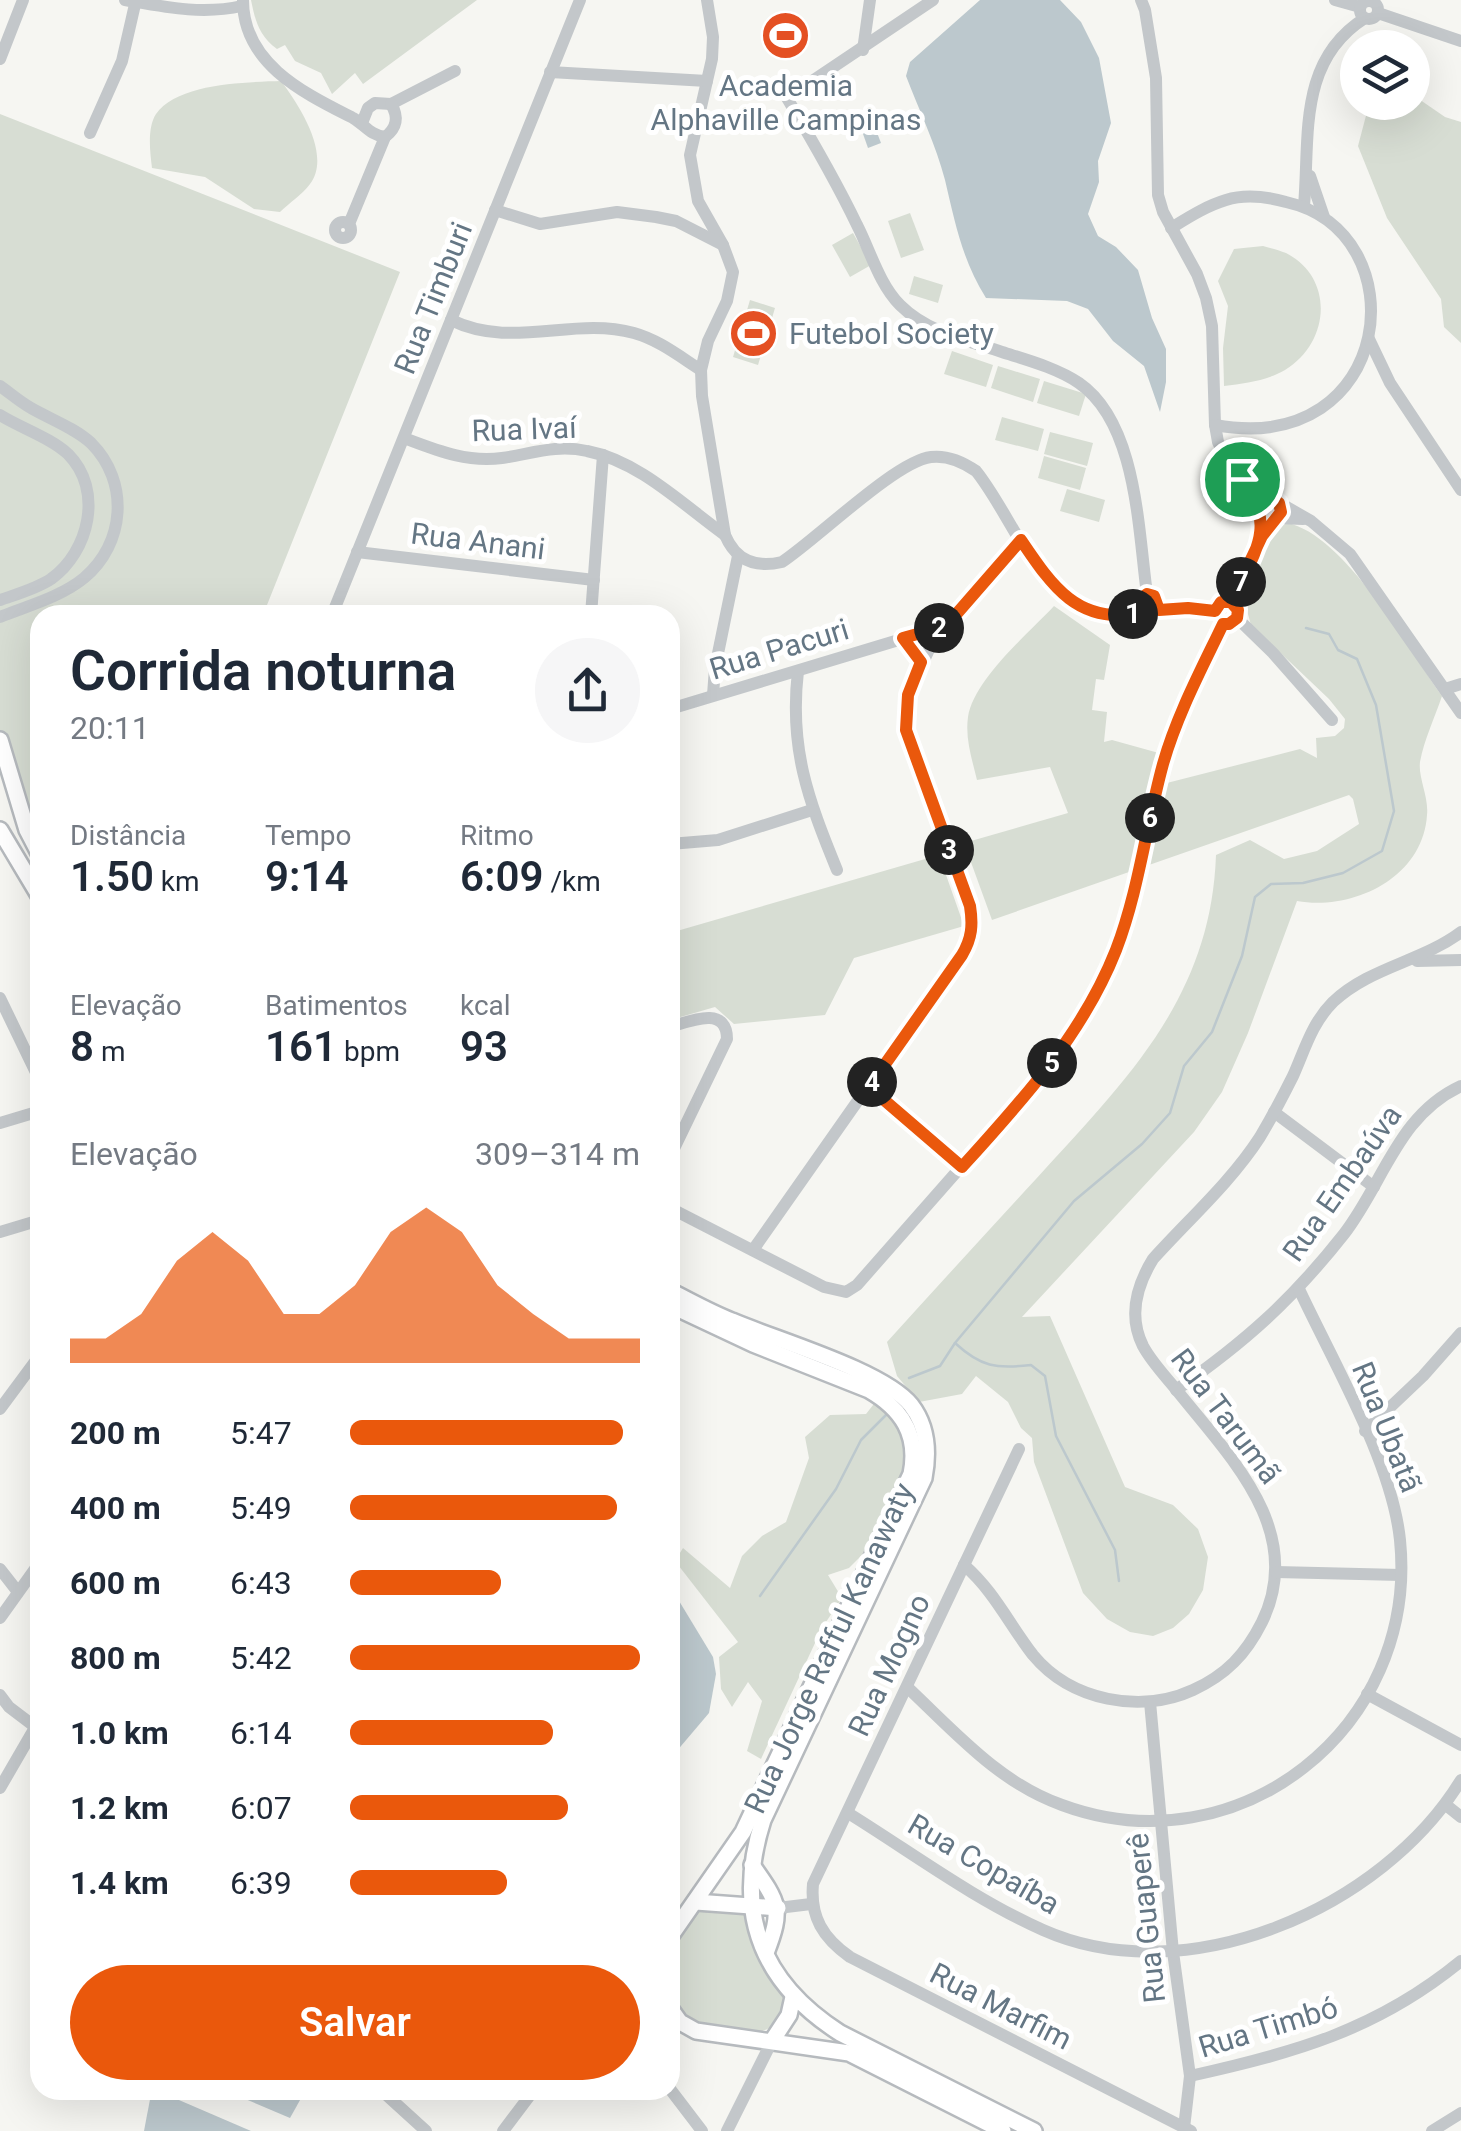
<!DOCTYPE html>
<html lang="pt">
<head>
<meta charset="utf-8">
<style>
	:root { --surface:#fff; --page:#f6f6f7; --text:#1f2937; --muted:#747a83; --accent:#ea580c }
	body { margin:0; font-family:Roboto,sans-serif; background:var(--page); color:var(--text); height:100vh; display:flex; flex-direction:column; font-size:38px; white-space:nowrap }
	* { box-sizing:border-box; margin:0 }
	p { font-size:32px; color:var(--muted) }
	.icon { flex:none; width:55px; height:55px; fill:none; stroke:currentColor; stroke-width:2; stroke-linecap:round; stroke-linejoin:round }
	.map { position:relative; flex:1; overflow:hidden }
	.panel { position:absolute; left:30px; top:605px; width:650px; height:1495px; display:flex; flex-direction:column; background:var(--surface); border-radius:30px; box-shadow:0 10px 40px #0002 }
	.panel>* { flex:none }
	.controls { position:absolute; left:1340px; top:30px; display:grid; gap:20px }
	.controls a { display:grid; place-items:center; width:90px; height:90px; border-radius:50%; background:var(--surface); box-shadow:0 10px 40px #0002; font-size:50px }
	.pin { position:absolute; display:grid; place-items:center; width:85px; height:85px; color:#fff; margin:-42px; border:5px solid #fff; border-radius:50%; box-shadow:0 2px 10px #0007 }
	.km { position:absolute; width:50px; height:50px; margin:-25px; border-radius:50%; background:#222; color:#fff; font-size:28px; line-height:50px; text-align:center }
	.round { display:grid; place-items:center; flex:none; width:105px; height:105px; border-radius:52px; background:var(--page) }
	.headline { display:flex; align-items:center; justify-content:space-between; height:170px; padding:0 40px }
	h1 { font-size:55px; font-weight:600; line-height:75px }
	.metrics { display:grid; grid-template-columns:repeat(3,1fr); gap:15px; height:170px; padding:10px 40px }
	.metrics div { display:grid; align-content:center }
	.metrics b { font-size:42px; font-weight:600 }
	.metrics small { font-size:28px; font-weight:400 }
	.metrics p { font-size:28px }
	.chart { height:280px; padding:20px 40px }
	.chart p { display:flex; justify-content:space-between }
	.chart svg { width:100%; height:180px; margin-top:10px; fill:var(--accent); opacity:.7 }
	.cta { display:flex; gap:20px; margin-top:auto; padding:20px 40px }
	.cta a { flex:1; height:115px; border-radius:60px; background:var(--accent); color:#fff; font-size:40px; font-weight:600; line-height:115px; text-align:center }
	ul { padding:0 40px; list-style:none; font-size:32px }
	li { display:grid; grid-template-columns:160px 120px 1fr; align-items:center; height:75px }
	li i { height:25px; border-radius:12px; background:var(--accent) }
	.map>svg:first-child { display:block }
	.green { fill:#d7ddd3 }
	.water { fill:#bcc8cd }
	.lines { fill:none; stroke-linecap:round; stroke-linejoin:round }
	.stream { stroke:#bcc8cd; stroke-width:2.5 }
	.major-casing { stroke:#b6babe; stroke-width:20 }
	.minor { stroke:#c3c7ca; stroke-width:12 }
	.major { stroke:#fff; stroke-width:15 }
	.route-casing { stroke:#fff; stroke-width:20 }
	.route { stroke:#ea580c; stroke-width:12 }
	.labels { text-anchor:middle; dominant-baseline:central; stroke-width:10; stroke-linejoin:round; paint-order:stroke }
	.poi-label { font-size:30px; fill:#647684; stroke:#fff }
	.street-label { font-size:30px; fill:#647684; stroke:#fff }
</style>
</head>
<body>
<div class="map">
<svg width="1461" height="2131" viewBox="0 0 1461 2131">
	<rect width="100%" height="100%" fill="#f6f6f2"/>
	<g class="green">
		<path d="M251,0H477L363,84L355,73L332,94L321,73L295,61L285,45L277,49C259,36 255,20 251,0Z"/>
		<path d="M281,81C299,105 332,155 310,184C302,195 289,203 280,212L254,209L205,177L152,168C150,152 147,128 156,114C177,83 247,82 281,81Z"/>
		<polygon points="1413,95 1445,117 1461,122 1461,343 1444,327 1441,299 1387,218 1358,146 1368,108 1375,103 1412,102"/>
		<polygon points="0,114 400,272 263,615 40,615 40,852 0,758"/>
		<polygon points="910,213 924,250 901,258 888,221"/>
		<polygon points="853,233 871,265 850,277 832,245"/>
		<path d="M1263,246C1270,248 1279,250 1286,253C1335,278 1330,343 1285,370C1266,381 1245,383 1224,386L1223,348L1228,306L1218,281L1234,249Z"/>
		<polygon points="914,276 943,285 938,303 909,294"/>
		<polygon points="750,300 775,308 758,365 733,357"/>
		<polygon points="952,351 993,365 986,387 944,374"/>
		<polygon points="998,366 1040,379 1033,402 991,388"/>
		<polygon points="1044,381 1086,394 1079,416 1037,403"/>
		<polygon points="1002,417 1044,429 1038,451 995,440"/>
		<polygon points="1050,432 1093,443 1087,466 1044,454"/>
		<polygon points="1044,456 1086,468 1080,490 1038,478"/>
		<polygon points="1067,489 1105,500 1099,522 1060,511"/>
		<path d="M1287,523C1344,534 1408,648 1442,696C1435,717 1424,740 1420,762C1418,778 1429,797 1427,815C1423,878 1353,911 1297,901L1248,1033L1222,1092L1194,1132L1022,1317L1050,1316L1125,1487L1173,1505L1198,1529L1208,1557L1203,1590L1189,1614L1173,1628L1153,1636L1130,1632L1107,1619L1083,1593L1034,1462L1032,1438L1021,1428L1008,1402L976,1376L962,1394L919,1402L897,1376L887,1342C936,1288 986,1233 1036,1179C1126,1080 1211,998 1216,855L1250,840L1284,859L1317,851L1359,824L1353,799L1349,795L992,920L964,843L1068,813L1050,767L977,780C972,759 965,739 968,717C974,679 1028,634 1054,606L1110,645L1104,680L1096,679L1092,710L1107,712L1104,742L1112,740L1166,755L1159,785L1300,749L1317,758L1316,738L1335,736L1344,728L1345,719L1329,699L1251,625L1246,607L1250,585L1273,531Z"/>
		<polygon points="939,855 964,926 854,958 825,1015 734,1024 715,1007 670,1020 670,933"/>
		<polygon points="877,1400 901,1427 906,1460 898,1495 865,1552 849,1568 828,1575 842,1598 822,1628 761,1759 747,1751 762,1701 748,1682 732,1707 721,1689 719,1657 738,1642 675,1561 683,1548 730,1588 742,1556 762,1536 786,1522 809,1458 805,1437 830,1415 866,1414"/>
		<path d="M710,1903L736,1908L744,1914L784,1994C794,2055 688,2036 672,2003C667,1992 670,1976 670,1964C670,1938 686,1915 710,1903Z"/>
	</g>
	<g class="water">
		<path d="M980,0H1060L1081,22L1099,58L1111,123L1098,161L1099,182L1088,214L1098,236L1116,247L1138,270L1152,318L1166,349V382L1160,412L1144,366L1113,341L1088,309L1067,301L986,298C962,260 955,222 945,180C936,145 919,110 906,76L910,62Z"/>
		<polygon points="869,112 881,143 868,148 857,117"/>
		<polygon points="670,1586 713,1657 716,1674 709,1713 670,1759"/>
		<polygon points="224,2090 303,2090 304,2093 290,2118"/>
		<polygon points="158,2091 251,2131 144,2131 151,2094"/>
	</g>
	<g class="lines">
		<g class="stream">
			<path d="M955,1343C981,1367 996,1369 1031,1365L1045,1376L1056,1436L1115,1550L1119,1581"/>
			<polyline points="909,1378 940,1366 955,1343 1074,1201 1142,1144 1170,1113 1184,1066 1212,1032 1242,956 1255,897 1271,884 1303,883 1343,873 1382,851 1394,811 1376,705 1357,659 1338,650 1329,634 1306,628"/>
			<polyline points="760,1596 836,1489 861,1440 887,1414"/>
		</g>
		<defs>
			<g id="major">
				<polyline points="0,740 27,830 40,855"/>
				<polyline points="0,830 40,897"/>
				<path d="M670,1291C690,1301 711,1313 732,1321C776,1340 884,1371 911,1405C928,1427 929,1452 924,1478L763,1820C734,1911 759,1981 840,2033L1034,2131"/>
				<path d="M670,1305L753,1344L869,1390C902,1409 919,1435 911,1474L743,1832L670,1937"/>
				<path d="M752,1865C779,1903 783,1909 766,1953"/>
				<polyline points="696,1902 778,1908"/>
				<polyline points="670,2008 680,2022 696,2031 849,2053 1003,2131"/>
				<polyline points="772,2041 789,2015 793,1997"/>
			</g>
		</defs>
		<use href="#major" class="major-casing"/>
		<g class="minor">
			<path d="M125,0C165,7 202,15 242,6"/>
			<path d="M243,0C243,64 304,93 353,118C365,125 370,135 385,137"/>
			<path d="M707,0L713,37L712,59L690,155L698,201L723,245L733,272L727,301L708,341L701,370L702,396L725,535C736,561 756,568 782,562C817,539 896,461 931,457C948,455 963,462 976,471C1015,519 1042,613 1115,616C1149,618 1180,603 1215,611"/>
			<path d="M933,0L787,98C812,140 836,181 857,225C870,250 879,284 900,305C927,332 966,340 1002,352C1027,360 1057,368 1079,383C1137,423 1138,529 1147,594L1154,596L1159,610"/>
			<polyline points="1141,0 1145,10 1156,78 1158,195 1163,212 1197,274 1206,298 1212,326 1215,425 1218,442 1231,468 1257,490 1311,521 1350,554 1461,713"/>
			<polyline points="1335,0 1360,7"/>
			<circle cx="1369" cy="10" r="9"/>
			<polyline points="1378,13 1461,41"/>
			<polyline points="863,50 870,0"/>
			<polyline points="0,59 23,0"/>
			<polyline points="550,72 707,81"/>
			<polyline points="362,123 368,108 375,103 391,104 455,71"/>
			<polyline points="90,133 122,61 136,0"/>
			<polyline points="1310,176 1324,217"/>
			<path d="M1304,206C1310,137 1297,61 1365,18"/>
			<polyline points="495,210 540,224 617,212 656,217 676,221 723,245"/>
			<circle cx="343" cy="230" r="8"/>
			<path d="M349,224L385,137C397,128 399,117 391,104"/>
			<path d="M1171,228C1189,217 1206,206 1226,200C1245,194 1268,197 1286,202C1420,232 1395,458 1215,425"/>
			<path d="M451,320C512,350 573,316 634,333C659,340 679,356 701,370"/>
			<polyline points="1369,339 1390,383 1461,490"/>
			<path d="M0,386C10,393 20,402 31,408C50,419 75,428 91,443C130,482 125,544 84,578C61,597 27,606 0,617"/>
			<path d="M0,415C21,428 51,438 68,454C104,490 89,552 51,579C36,589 17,594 0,600"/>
			<path d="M404,438C436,450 467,463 502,458C531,454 556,444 587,451C639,461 683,505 725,535"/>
			<circle cx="1271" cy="509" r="10"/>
			<polyline points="357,552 594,580"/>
			<polyline points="1231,602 1269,525 1277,518 1303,519"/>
			<polyline points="332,615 580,0"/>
			<polyline points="591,615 603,455"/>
			<polyline points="1237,618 1273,653 1332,720"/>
			<path d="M798,671C789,748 808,799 837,870"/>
			<polyline points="1445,689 1461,684"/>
			<polyline points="713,695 715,668 738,556"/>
			<polyline points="670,709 945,626"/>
			<polyline points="670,844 718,840 812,810"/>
			<polyline points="1417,961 1461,960"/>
			<polyline points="0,998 40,1081"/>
			<path d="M670,1027C690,1021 727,1005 727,1039L670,1157"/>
			<polyline points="869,1087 962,1167"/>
			<polyline points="1274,1112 1374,1187"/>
			<polyline points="0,1123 40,1111"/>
			<polyline points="670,1208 824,1287 846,1292 857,1285 1047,1069 1097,992 1132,903 1153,806 1178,720 1223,624"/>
			<polyline points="0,1232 40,1220"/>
			<polyline points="753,1250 970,941 973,923 971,906 906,730 908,695 932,643 1021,540"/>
			<path d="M1176,1390C1245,1342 1292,1300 1344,1234C1384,1182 1398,1115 1461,1086"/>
			<polyline points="0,1409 40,1355"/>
			<polyline points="1365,1431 1423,1376 1461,1333"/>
			<path d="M1019,1449L813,1884C810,1917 823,1938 850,1957L1191,2131"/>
			<path d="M964,1565C994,1591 1009,1624 1033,1655C1071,1701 1141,1714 1193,1690C1226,1675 1246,1654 1262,1622C1307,1530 1228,1455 1175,1388C1164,1375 1151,1361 1143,1346C1128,1316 1137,1285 1153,1259C1188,1220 1231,1182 1260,1137C1272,1117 1283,1096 1293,1076C1305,1049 1312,1023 1333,1002C1370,967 1421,962 1461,932"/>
			<polyline points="0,1569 18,1592"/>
			<polyline points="1276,1572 1401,1575"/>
			<polyline points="0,1618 40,1562"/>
			<path d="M907,1687C954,1731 999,1783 1062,1805C1238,1870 1419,1728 1400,1540C1392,1462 1333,1362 1299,1289"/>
			<polyline points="1367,1694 1461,1745"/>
			<polyline points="0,1695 9,1707 38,1729"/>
			<polyline points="1150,1702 1173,1952 1190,2076 1184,2128"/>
			<polyline points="0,1788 40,1719"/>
			<polyline points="1446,1805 1461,1817"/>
			<path d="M848,1813C911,1852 975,1900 1043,1930C1187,1994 1383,1908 1461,1780"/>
			<polyline points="778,1908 811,1904"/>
			<path d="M1190,2076C1294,2053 1377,2030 1461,1961"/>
			<polyline points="670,2089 702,2131"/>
			<polyline points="381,2090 426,2131"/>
			<polyline points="503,2131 534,2090"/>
			<polyline points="727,2131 772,2041"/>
			<polyline points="1432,2131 1461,2113"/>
		</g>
		<use href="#major" class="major"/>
	</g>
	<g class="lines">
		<defs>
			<path id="route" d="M1242,479C1279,527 1253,554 1231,602H1221L1215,611L1188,608L1159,610L1154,596L1147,594L1139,600L1140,613C1078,625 1052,586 1021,540L946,626L903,638L921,662L908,695L906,730L970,906C973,925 972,938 962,955L869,1087L962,1167C1022,1101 1083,1034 1116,950C1139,890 1146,826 1163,764C1177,715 1201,670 1223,624H1229L1237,618L1238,610L1231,602L1262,536L1281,512L1279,503L1242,479"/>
		</defs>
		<use href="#route" class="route-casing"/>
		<use href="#route" class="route"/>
	</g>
	<defs>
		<symbol id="stadium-disc" viewBox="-11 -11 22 22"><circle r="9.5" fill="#e45023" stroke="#fff"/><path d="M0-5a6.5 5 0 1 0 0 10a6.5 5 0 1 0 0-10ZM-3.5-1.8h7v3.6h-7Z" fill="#fff"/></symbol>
	</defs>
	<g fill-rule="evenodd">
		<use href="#stadium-disc" x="758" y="8" width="55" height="55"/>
		<use href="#stadium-disc" x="726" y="306" width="55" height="55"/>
	</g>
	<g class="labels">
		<g class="poi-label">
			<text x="786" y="85">Academia<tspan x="786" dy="34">Alphaville Campinas</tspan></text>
			<text x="789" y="333" text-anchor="start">Futebol Society</text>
		</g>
		<g class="street-label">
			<text transform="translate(433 298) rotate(-68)">Rua Timburi</text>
			<text transform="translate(524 429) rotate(-2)">Rua Ivaí</text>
			<text transform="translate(478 541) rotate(7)">Rua Anani</text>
			<text transform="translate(779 649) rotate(-17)">Rua Pacuri</text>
			<text transform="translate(1342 1183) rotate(-55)">Rua Embaúva</text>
			<text transform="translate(1226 1416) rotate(53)">Rua Tarumã</text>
			<text transform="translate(1387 1427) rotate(68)">Rua Ubatã</text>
			<text transform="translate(829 1648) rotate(-65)">Rua Jorge Rafful Kanawaty</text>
			<text transform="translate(889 1665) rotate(-65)">Rua Mogno</text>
			<text transform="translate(984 1864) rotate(30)">Rua Copaíba</text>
			<text transform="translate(1146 1918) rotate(-96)">Rua Guaperê</text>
			<text transform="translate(1001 2006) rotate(27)">Rua Marfim</text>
			<text transform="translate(1268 2027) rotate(-17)">Rua Timbó</text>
		</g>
	</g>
</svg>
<div class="controls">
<a><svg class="icon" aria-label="layers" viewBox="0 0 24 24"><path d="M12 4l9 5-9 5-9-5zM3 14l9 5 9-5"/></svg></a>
</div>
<div class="pin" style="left:1242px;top:479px;background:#1e9e55"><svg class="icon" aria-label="arrive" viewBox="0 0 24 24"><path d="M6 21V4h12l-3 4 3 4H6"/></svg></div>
<b class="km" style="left:1133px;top:614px">1</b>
<b class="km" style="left:939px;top:628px">2</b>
<b class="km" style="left:949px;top:850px">3</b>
<b class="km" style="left:872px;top:1082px">4</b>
<b class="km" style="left:1052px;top:1063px">5</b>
<b class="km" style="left:1150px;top:818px">6</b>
<b class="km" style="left:1241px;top:582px">7</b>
<section class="panel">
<div class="headline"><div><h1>Corrida noturna</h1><p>20:11</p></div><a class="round"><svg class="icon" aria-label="share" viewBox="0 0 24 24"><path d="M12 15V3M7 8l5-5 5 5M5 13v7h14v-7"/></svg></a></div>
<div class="metrics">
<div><p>Distância</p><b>1.50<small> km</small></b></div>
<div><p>Tempo</p><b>9:14</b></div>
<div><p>Ritmo</p><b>6:09<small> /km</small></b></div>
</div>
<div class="metrics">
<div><p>Elevação</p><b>8<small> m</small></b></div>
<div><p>Batimentos</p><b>161<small> bpm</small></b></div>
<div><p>kcal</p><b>93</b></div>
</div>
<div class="chart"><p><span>Elevação</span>309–314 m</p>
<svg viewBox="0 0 160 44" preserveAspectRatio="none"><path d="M0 44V38L10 38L20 32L30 19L40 12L50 19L60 32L70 32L80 25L90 12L100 6L110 12L120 25L130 32L140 38L150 38L160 38V44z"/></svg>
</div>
<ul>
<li><b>200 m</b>5:47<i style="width:94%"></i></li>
<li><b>400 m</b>5:49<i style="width:92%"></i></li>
<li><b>600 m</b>6:43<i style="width:52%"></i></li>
<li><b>800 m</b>5:42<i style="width:100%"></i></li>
<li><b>1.0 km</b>6:14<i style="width:70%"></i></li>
<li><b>1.2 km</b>6:07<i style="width:75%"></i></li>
<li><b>1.4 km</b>6:39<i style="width:54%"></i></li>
</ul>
<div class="cta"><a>Salvar</a></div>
</section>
</div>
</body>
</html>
